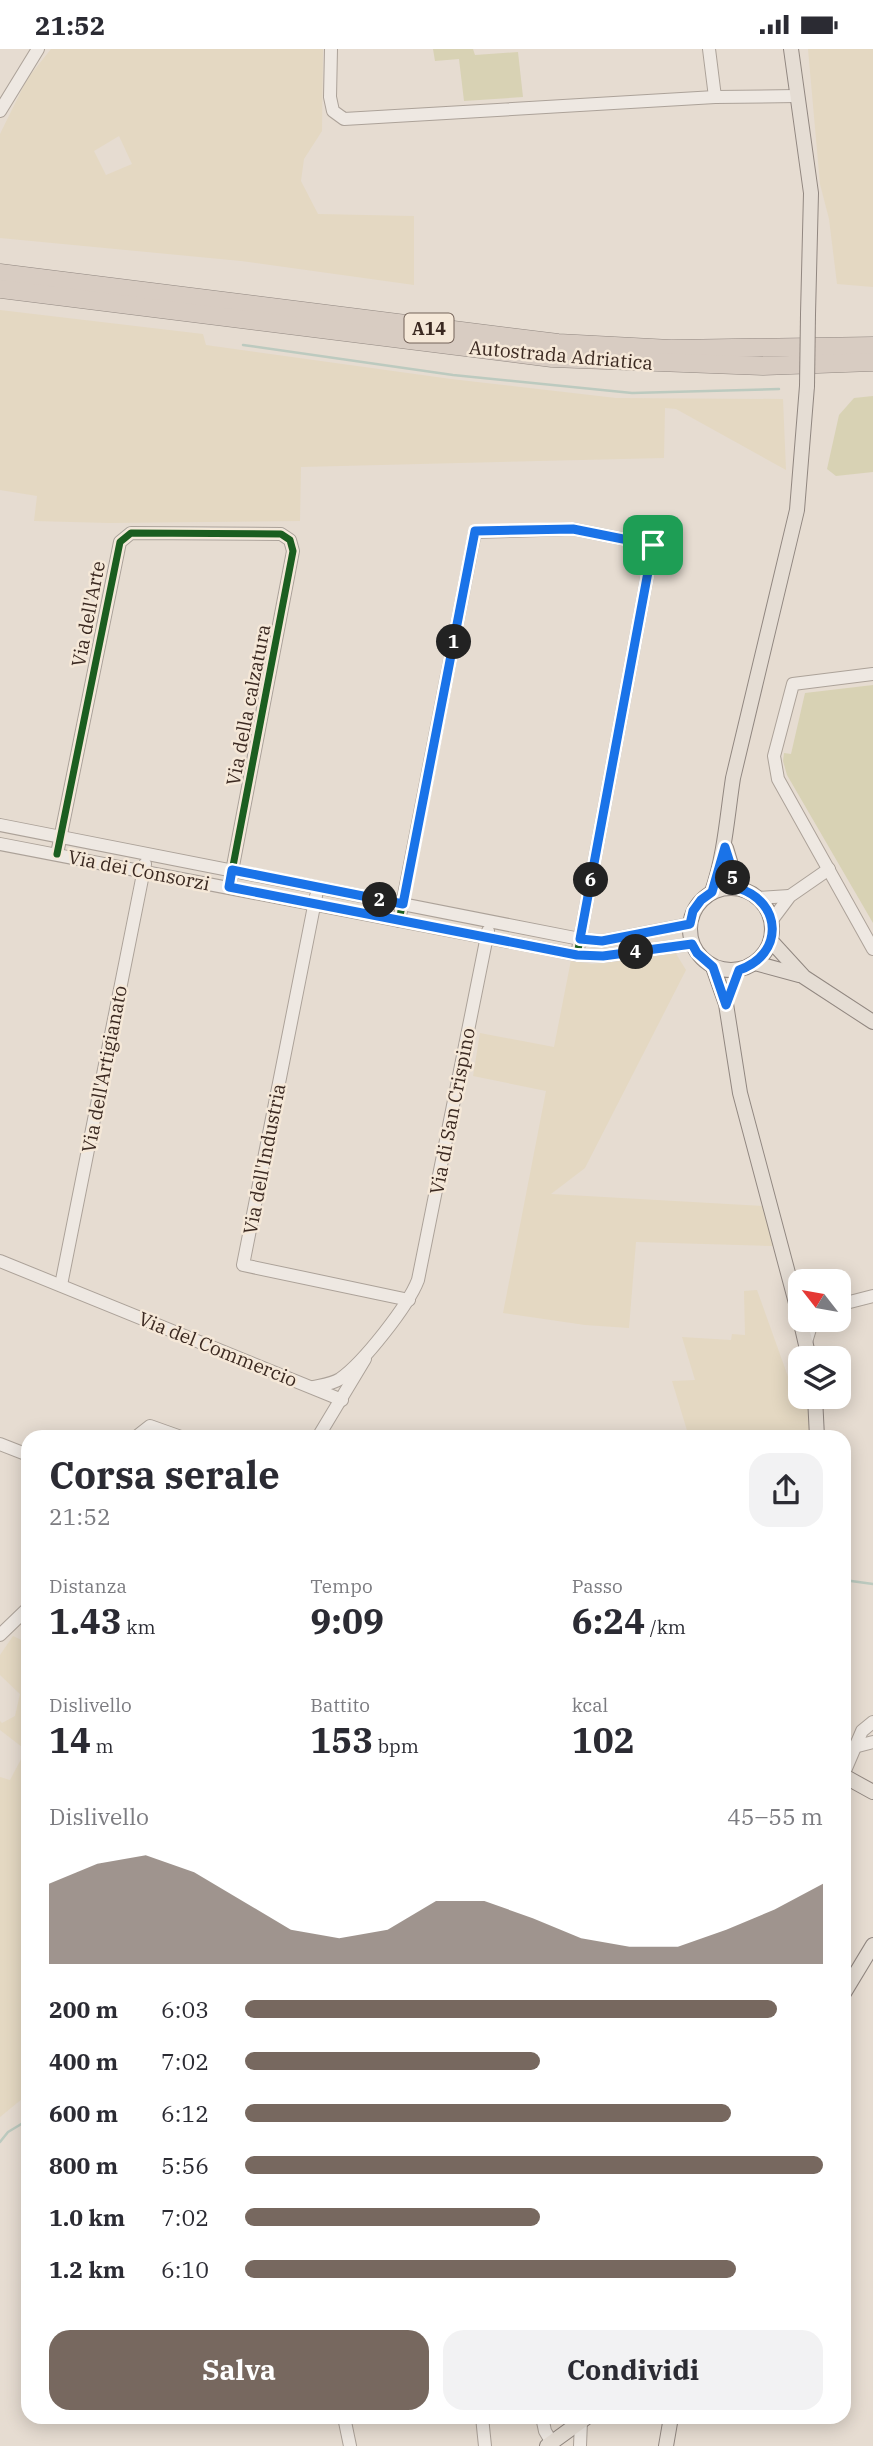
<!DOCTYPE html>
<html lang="it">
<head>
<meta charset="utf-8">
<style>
	:root { --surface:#fff; --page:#f2f2f3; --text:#2b2b33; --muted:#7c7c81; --accent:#77685f }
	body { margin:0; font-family:"IBM Plex Serif",serif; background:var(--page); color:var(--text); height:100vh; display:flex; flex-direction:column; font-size:26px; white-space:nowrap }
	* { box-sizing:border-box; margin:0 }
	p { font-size:23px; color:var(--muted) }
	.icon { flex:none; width:38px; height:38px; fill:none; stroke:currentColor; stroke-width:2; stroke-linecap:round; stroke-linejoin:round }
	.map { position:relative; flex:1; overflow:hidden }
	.sheet { position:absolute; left:21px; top:1381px; width:830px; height:994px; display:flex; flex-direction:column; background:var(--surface); border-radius:21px; box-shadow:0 4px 18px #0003 }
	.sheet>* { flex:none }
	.needle { width:46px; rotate:301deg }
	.buttons { position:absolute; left:788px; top:1220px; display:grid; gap:14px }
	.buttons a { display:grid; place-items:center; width:63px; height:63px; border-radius:14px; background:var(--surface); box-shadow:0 4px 18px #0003; font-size:35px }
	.pin { position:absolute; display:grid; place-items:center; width:60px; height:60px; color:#fff; margin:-30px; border-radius:14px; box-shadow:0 4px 10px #0006 }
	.km { position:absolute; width:35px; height:35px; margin:-18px; border-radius:50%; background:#222; color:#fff; font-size:19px; line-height:35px; text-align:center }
	.round { display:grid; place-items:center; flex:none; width:74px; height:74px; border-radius:21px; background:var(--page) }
	.headline { display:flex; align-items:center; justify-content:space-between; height:119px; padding:0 28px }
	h1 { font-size:38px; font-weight:800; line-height:52px }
	.stats { display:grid; grid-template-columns:repeat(3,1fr); gap:10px; height:119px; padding:7px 28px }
	.stats div { display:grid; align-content:center }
	.stats b { font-size:35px; font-weight:800 }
	.stats small { font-size:19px; font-weight:400 }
	.stats p { font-size:19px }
	.chart { height:196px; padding:14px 28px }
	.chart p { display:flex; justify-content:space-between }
	.chart svg { width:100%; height:126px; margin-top:7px; fill:var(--accent); opacity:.7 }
	.action { display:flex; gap:14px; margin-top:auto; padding:14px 28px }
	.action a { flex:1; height:80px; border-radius:21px; background:var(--accent); color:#fff; font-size:28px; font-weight:800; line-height:80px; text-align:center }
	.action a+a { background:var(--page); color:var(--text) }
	ul { padding:0 28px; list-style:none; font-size:23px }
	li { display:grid; grid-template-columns:112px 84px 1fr; align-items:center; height:52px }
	li i { height:18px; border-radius:9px; background:var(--accent) }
	.status { display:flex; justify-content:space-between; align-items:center; height:49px; padding:0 35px; background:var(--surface); direction:ltr }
	.status svg { height:19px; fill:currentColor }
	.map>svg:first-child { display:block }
	.farmland { fill:#e4d8c2; fill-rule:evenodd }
	.green { fill:#d8d2b4 }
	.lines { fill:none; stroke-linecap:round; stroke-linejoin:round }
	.stream { stroke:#bccabf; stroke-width:2.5 }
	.minor-casing { stroke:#aca299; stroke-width:14 }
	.major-casing { stroke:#918780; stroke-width:16 }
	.highway-casing { stroke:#918780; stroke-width:19 }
	.minor { stroke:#eee8e2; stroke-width:12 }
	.major { stroke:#e5ddd4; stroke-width:14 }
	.highway { stroke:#d8ccc2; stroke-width:18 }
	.major-bridge-casing { stroke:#918780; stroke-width:16; stroke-linecap:butt }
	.major-bridge { stroke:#e5ddd4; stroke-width:14 }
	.cycleway-casing { stroke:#f5e8d8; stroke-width:11 }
	.cycleway { stroke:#1b5e20; stroke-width:7 }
	.route-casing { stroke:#fff; stroke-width:14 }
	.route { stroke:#1a73e8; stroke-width:9 }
	.labels { text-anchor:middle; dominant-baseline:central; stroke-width:5; stroke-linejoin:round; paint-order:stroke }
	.shield { fill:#f5e8d8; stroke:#736258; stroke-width:2 }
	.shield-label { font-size:18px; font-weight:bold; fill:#3b2921 }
	.street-label { font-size:19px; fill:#3b2921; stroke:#f5e8d8 }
</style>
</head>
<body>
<div class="status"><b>21:52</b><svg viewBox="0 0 49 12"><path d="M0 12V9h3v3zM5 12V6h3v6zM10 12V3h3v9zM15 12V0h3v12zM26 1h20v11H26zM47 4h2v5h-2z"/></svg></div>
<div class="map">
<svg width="873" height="2397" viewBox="0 0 873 2397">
	<rect width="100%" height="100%" fill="#e6dcd1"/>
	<g class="farmland">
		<path d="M51,0H323L322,82L304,110L301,132L318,165L414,167V236L241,212L0,189V85L27,30ZM119,87L132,115L106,126L94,102Z"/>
		<polygon points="808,0 873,0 873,238 837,235 829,170 820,135"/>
		<polygon points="0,261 203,285 206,296 451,330 616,349 783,350 786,421 676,360 665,359 664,409 301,418 300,472 109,474 34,472 37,447 0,441"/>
		<polygon points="675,903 686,921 585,1119 551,1145 763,1157 774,1197 636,1193 629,1279 585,1276 503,1264 546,1042 473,1027 480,984 554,998 571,911 592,915"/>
		<polygon points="757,1241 796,1350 809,1353 809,1388 689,1388 672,1332 695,1331 682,1288 731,1291 732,1285 745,1286 744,1242"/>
		<polygon points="13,1587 28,1594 28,2045 0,2068 0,1728 10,1731 26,1701 0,1681 0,1672 2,1674 15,1667 20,1645 0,1626 0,1606"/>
	</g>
	<g class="green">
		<polygon points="433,0 473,0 475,6 518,3 523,48 464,52 459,10 435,12"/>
		<polygon points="873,347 873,423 836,427 827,420 839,366 854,349"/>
		<polygon points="873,636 873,874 787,726 783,712 784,704 791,705 805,644"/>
	</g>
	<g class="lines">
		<g class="stream">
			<polyline points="243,296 453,326 632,344 779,340"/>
			<polyline points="844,1531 873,1535"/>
			<polyline points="0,2093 8,2083 28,2071"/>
		</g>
		<defs>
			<g id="minor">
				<polyline points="331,0 330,48 333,62 344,70 715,48 797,47"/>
				<polyline points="709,0 715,48"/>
				<polyline points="0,62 38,0"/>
				<polyline points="873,625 793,635 774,707 778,730 873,900"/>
				<polyline points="0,776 580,890 602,892 689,875"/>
				<polyline points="0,795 577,906 603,907 692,895"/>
				<polyline points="57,805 120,493 131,484 281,485 290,491 293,502 229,838"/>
				<polyline points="316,847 243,1216 409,1251"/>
				<polyline points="758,849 789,847"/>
				<polyline points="772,871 790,847 829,820"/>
				<polyline points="399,872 475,483 573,480 653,496 577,906"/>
				<polyline points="0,1212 342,1351"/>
				<polyline points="61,1236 145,815"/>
				<polyline points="838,1256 873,1247"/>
				<polyline points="806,1293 813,1270"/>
				<path d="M313,1338C322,1336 332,1335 340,1330C363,1314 408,1257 418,1231L488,882"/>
				<polyline points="136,1388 150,1377 181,1388"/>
				<polyline points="318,1388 365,1310"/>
				<polyline points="0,1395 28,1406"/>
				<polyline points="0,1586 28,1559"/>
				<polyline points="854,1698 873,1693"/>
				<polyline points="844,1724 862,1682 873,1673"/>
				<polyline points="344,2368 350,2397"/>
				<polyline points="482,2368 485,2397"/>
				<polyline points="542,2368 545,2382 552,2394"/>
				<polyline points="580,2397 581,2372"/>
			</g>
			<g id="major">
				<polyline points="791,0 811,144 808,265"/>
				<polyline points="726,799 738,839"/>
				<circle cx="731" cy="880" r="41"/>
				<path d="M712,843C725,805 727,768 733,729L797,461L807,337"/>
				<polyline points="771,892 804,928 873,973"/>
				<polyline points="755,914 799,926"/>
				<polyline points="713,918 726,955 740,1044 800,1269"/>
				<polyline points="800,1270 809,1309"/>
				<polyline points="815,1348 817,1388"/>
				<polyline points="844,1727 873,1743"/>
				<polyline points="844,1944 873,1896"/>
				<polyline points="547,2397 587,2368"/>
				<polyline points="666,2397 671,2368"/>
			</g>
			<g id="highway">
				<polyline points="0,224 558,294 671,300 873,297"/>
				<polyline points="0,240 552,309 763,317 873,313"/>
			</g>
		</defs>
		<use href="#minor" class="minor-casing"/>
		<use href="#major" class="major-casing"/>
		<use href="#highway" class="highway-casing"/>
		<use href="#minor" class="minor"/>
		<use href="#major" class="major"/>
		<use href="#highway" class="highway"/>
		<defs>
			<polyline id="major-bridge" points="807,337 808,265"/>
		</defs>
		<use href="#major-bridge" class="major-bridge-casing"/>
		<use href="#major-bridge" class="major-bridge"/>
		<defs>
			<g id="cycleway">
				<polyline points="57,805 120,493 131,484 281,485 290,491 293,502 229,838"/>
				<polyline points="399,872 475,483 573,480 653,496 577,906"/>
			</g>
		</defs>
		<use href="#cycleway" class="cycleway-casing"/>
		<use href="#cycleway" class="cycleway"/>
	</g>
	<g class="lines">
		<defs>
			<path id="route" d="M573,480L653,496L580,890L602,892L690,875L693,862L701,851L712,843L725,798L738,839C783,853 784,906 739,921L726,956L713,918L697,904L692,895L603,907L577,906L229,838L232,821L403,855L475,482Z"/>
		</defs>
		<use href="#route" class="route-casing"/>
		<use href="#route" class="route"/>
	</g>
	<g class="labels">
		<rect class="shield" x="404.5" y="264.5" width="49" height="29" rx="5"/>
		<g class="shield-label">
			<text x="429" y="279">A14</text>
		</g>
		<g class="street-label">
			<text transform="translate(561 306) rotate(5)">Autostrada Adriatica</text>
			<text transform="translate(88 565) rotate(-79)">Via dell'Arte</text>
			<text transform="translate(248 656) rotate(-79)">Via della calzatura</text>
			<text transform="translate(139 821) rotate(11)">Via dei Consorzi</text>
			<text transform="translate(104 1020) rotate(-79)">Via dell'Artigianato</text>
			<text transform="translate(452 1062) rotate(-79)">Via di San Crispino</text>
			<text transform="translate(264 1110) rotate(-79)">Via dell'Industria</text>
			<text transform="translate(218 1300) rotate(22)">Via del Commercio</text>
		</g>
	</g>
</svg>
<div class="buttons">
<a><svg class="needle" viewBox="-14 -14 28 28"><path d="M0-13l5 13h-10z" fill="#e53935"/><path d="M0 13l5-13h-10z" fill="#7c7c81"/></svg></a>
<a><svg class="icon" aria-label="layers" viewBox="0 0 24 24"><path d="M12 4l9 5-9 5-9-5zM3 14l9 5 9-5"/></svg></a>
</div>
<div class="pin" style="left:653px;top:496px;background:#1e9e55"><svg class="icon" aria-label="arrive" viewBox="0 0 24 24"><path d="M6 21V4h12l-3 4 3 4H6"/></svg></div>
<b class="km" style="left:454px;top:593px">1</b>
<b class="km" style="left:380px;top:851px">2</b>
<b class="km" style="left:636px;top:903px">4</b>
<b class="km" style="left:733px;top:829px">5</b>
<b class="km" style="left:591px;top:831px">6</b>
<section class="sheet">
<div class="headline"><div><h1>Corsa serale</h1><p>21:52</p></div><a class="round"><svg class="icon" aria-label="share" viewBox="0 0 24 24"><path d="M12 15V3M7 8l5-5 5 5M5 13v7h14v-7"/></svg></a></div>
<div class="stats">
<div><p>Distanza</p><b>1.43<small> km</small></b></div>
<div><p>Tempo</p><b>9:09</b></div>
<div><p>Passo</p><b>6:24<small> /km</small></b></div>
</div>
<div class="stats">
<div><p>Dislivello</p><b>14<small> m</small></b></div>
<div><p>Battito</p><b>153<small> bpm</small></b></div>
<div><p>kcal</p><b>102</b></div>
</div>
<div class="chart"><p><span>Dislivello</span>45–55 m</p>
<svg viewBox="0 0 160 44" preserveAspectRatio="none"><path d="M0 44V16L10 9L20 6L30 12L40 22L50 32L60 35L70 32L80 22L90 22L100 28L110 35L120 38L130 38L140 32L150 25L160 16V44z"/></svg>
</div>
<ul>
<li><b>200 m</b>6:03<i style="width:92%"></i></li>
<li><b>400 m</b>7:02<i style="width:51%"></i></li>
<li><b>600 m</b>6:12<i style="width:84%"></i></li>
<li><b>800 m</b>5:56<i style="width:100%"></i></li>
<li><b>1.0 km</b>7:02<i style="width:51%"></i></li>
<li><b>1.2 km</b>6:10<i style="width:85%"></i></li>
</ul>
<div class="action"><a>Salva</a><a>Condividi</a></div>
</section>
</div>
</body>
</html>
